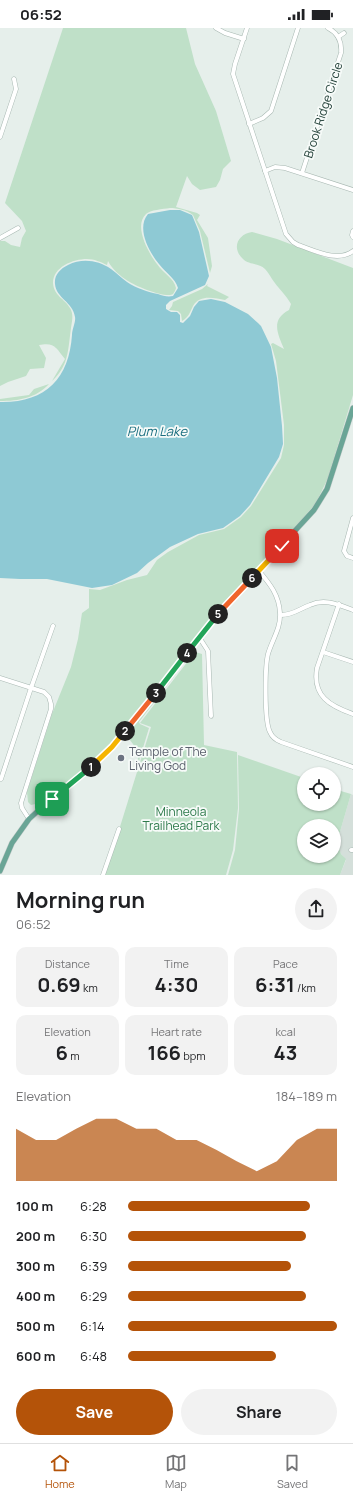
<!DOCTYPE html>
<html lang="en">
<head>
<meta charset="utf-8">
<style>
	:root { --surface:#fff; --page:#f2f2f2; --text:#202124; --muted:#757577; --line:#e0e0e0; --accent:#b45309 }
	body { margin:0; font-family:Manrope,sans-serif; background:var(--page); color:var(--text); height:100vh; display:flex; flex-direction:column; font-size:15px; white-space:nowrap }
	* { box-sizing:border-box; margin:0 }
	p { font-size:13px; color:var(--muted) }
	.icon { flex:none; width:22px; height:22px; fill:none; stroke:currentColor; stroke-width:2; stroke-linecap:round; stroke-linejoin:round }
	.map { position:relative; height:847px; overflow:hidden }
	.panel { display:flex; flex-direction:column; background:var(--surface); flex:1 }
	.panel>* { flex:none }
	.fabs { position:absolute; left:297px; top:739px; display:grid; gap:8px }
	.fabs a { display:grid; place-items:center; width:44px; height:44px; border-radius:50%; background:var(--surface); box-shadow:0 1px 3px #0004; font-size:20px }
	.pin { position:absolute; display:grid; place-items:center; width:34px; height:34px; color:#fff; margin:-17px; border-radius:8px; box-shadow:0 2px 6px #0006 }
	.km { position:absolute; width:20px; height:20px; margin:-10px; border-radius:50%; background:#222; color:#fff; font-size:11px; line-height:20px; text-align:center }
	.round { display:grid; place-items:center; flex:none; width:42px; height:42px; border-radius:21px; background:var(--page) }
	.overview { display:flex; align-items:center; justify-content:space-between; height:68px; padding:0 16px }
	h1 { font-size:22px; font-weight:700; line-height:30px }
	.metrics { display:grid; grid-template-columns:repeat(3,1fr); gap:6px; height:68px; padding:4px 16px }
	.metrics div { display:grid; align-content:center; border-radius:10px; background:var(--page); text-align:center }
	.metrics b { font-size:20px; font-weight:700 }
	.metrics small { font-size:11px; font-weight:400 }
	.metrics p { font-size:11px }
	.chart { height:112px; padding:8px 16px }
	.chart p { display:flex; justify-content:space-between }
	.chart svg { width:100%; height:72px; margin-top:4px; fill:var(--accent); opacity:.7 }
	.action { display:flex; gap:8px; margin-top:auto; padding:8px 16px }
	.action a { flex:1; height:46px; border-radius:24px; background:var(--accent); color:#fff; font-size:16px; font-weight:700; line-height:46px; text-align:center }
	.action a+a { background:var(--page); color:var(--text) }
	ul { padding:0 16px; list-style:none; font-size:13px }
	li { display:grid; grid-template-columns:64px 48px 1fr; align-items:center; height:30px }
	li i { height:10px; border-radius:5px; background:var(--accent) }
	.status { display:flex; justify-content:space-between; align-items:center; height:28px; padding:0 20px; background:var(--surface); direction:ltr }
	.status svg { height:11px; fill:currentColor }
	.tab-bar { display:flex; justify-content:space-around; align-items:center; height:56px; border-top:1px solid var(--line); background:var(--surface); font-size:11px; color:var(--muted) }
	.tab-bar a { display:grid; justify-items:center; gap:2px }
	.tab-bar .on { color:var(--accent) }
	.map>svg:first-child { display:block }
	.built { fill:#d4dfda }
	.green { fill:#bfe0c8; fill-rule:evenodd }
	.water { fill:#8ec9d4 }
	.lines { fill:none; stroke-linecap:round; stroke-linejoin:round }
	.minor-casing { stroke:#a8b8b2; stroke-width:5 }
	.major-casing { stroke:#c2cac8; stroke-width:6 }
	.minor { stroke:#fff; stroke-width:4 }
	.major { stroke:#6aa596; stroke-width:5 }
	.split-1-casing { stroke:#fff; stroke-width:8 }
	.split-2-casing { stroke:#fff; stroke-width:8 }
	.split-3-casing { stroke:#fff; stroke-width:8 }
	.split-4-casing { stroke:#fff; stroke-width:8 }
	.split-5-casing { stroke:#fff; stroke-width:8 }
	.split-6-casing { stroke:#fff; stroke-width:8 }
	.split-7-casing { stroke:#fff; stroke-width:8 }
	.split-1 { stroke:#22a559; stroke-width:5 }
	.split-2 { stroke:#f5b400; stroke-width:5 }
	.split-3 { stroke:#f0652b; stroke-width:5 }
	.split-4 { stroke:#22a559; stroke-width:5 }
	.split-5 { stroke:#22a559; stroke-width:5 }
	.split-6 { stroke:#f0652b; stroke-width:5 }
	.split-7 { stroke:#f5b400; stroke-width:5 }
	.worship-dot { fill:#6b7280; stroke:#f7fbf9; stroke-width:1.5 }
	.labels { text-anchor:middle; dominant-baseline:central; stroke-width:3.5; stroke-linejoin:round; paint-order:stroke }
	.street-label { font-size:12px; fill:#24423a; stroke:#f7fbf9 }
	.worship-label { font-size:12px; fill:#5b616d; stroke:#f7fbf9; text-anchor:start }
	.park-label { font-size:12px; fill:#2d7a4b; stroke:#f7fbf9 }
	.water-label { font-size:13px; font-style:italic; fill:#1c6f80; stroke:#f7fbf9 }
</style>
</head>
<body>
<div class="status"><b>06:52</b><svg viewBox="0 0 49 12"><path d="M0 12V9h3v3zM5 12V6h3v6zM10 12V3h3v9zM15 12V0h3v12zM26 1h20v11H26zM47 4h2v5h-2z"/></svg></div>
<div class="map">
<svg width="353" height="847" viewBox="0 0 353 847">
	<rect width="100%" height="100%" fill="#e6efeb"/>
	<polygon class="built" points="351,766 353,767 353,820 350,819 349,822 353,824 353,847 340,847 346,832 341,826 337,814"/>
	<g class="green">
		<path d="M63,0H186L195,36L216,83L231,133L223,141L220,152L216,159L200,162L192,156L187,148L176,179L197,185L200,187L197,192L208,210L212,238L210,245L200,203L193,187C187,182 177,180 170,180C163,181 150,182 146,186C133,198 149,226 157,236C163,245 174,250 176,260C176,261 174,265 173,266C167,271 135,258 128,253C120,248 112,241 108,233L107,237C101,234 94,231 87,231C73,231 53,239 53,255C54,268 64,270 70,280C74,287 72,292 71,300C68,321 69,338 52,353L65,331C56,320 55,314 39,317L46,330L44,340L30,341L26,348L8,354L0,358V213H5L11,217L20,219L22,210L26,203L22,193L5,175Z"/>
		<path d="M252,204L277,211L353,240V367L328,450L316,475L282,515L226,572L203,599L183,627L139,682L105,722L87,739L44,774L31,777L28,774L27,764L52,686L71,639L78,611L82,585L89,580V561L100,562L127,552L147,547L157,532L168,524L199,507L224,501L241,489L251,478L281,430L284,417V397L276,333L271,316L273,315L284,321C278,306 270,292 289,282L291,276C286,267 278,260 272,251C270,248 268,244 265,241C259,235 249,237 243,231C231,220 238,206 252,204Z"/>
		<path d="M208,256L207,258L229,269L225,272C214,270 200,266 193,278C190,284 189,289 182,293L181,286L178,283L169,282L172,278L173,274L202,261Z"/>
		<path d="M49,356C36,370 19,373 0,373V371L29,367L34,361Z"/>
		<polygon points="195,624 202,626 204,717 237,724 238,780 233,822 226,847 105,847 151,699 140,695"/>
		<path d="M175,644L176,646L139,694L140,696L149,700L136,743C136,738 137,735 138,730C139,722 130,712 125,706Z"/>
		<path d="M238,727L304,750V776H334V761L351,766L337,814L341,826L346,831L340,847H228L235,822L239,781ZM304,798H334V828H304Z"/>
	</g>
	<path class="water" d="M170,182H180L192,187L199,204L209,248L205,257L170,273L166,277V281L171,284H177L180,287V294L183,295L190,288L194,279L199,273L211,271L225,274L248,286L258,295L261,298L271,319L277,350L282,398L283,416L279,429L250,477L240,488L223,500L198,506L170,519L148,535L137,545L112,557L92,560L47,551H20L0,550V374C45,375 69,351 72,307C72,301 76,294 75,289C73,274 56,270 55,256C54,247 60,241 68,237C82,230 98,232 111,241C117,245 121,250 127,254C136,260 148,264 158,266C163,268 168,269 173,268L178,260C175,250 166,245 159,236C149,224 136,200 148,186Z"/>
	<g class="lines">
		<defs>
			<g id="minor">
				<polyline points="216,0 225,5 244,11"/>
				<path d="M247,0L235,36L233,46L286,206L293,214L298,217C314,222 337,235 353,223"/>
				<polyline points="338,9 344,5"/>
				<polyline points="249,96 263,90 271,83 298,0"/>
				<polyline points="0,109 16,61 14,51"/>
				<polyline points="265,143 275,139 285,140 353,162"/>
				<path d="M302,145L341,25C342,14 338,5 328,0"/>
				<polyline points="353,203 352,207 353,209"/>
				<polyline points="0,210 18,200"/>
				<polyline points="353,490 344,523 347,528 353,530"/>
				<path d="M259,543C270,556 279,567 280,585C281,600 272,612 268,626C265,638 264,693 270,704C272,709 276,712 281,714L353,739"/>
				<path d="M339,576L317,640C312,668 330,678 353,686"/>
				<path d="M281,587C293,587 299,581 310,577C325,570 339,577 353,582"/>
				<polyline points="199,609 208,623 211,688"/>
				<polyline points="323,624 353,634"/>
				<polyline points="0,650 44,664 49,669 51,676 51,681 21,775 22,780 29,791"/>
				<polyline points="1,751 31,660 53,598"/>
				<polyline points="351,822 353,822"/>
				<polyline points="103,847 119,801"/>
			</g>
			<polyline id="major" points="0,843 12,815 29,791 49,773 91,739 112,719 213,592 314,482 327,461 353,380"/>
		</defs>
		<use href="#minor" class="minor-casing"/>
		<use href="#major" class="major-casing"/>
		<use href="#minor" class="minor"/>
		<use href="#major" class="major"/>
	</g>
	<g class="lines">
		<defs>
			<polyline id="split-1" points="52,771 91,739"/>
			<polyline id="split-2" points="91,739 112,719 125,703"/>
			<polyline id="split-3" points="125,703 156,665"/>
			<polyline id="split-4" points="156,665 187,625"/>
			<polyline id="split-5" points="187,625 218,586"/>
			<polyline id="split-6" points="218,586 252,550"/>
			<polyline id="split-7" points="252,550 282,518"/>
		</defs>
		<use href="#split-1" class="split-1-casing"/>
		<use href="#split-2" class="split-2-casing"/>
		<use href="#split-3" class="split-3-casing"/>
		<use href="#split-4" class="split-4-casing"/>
		<use href="#split-5" class="split-5-casing"/>
		<use href="#split-6" class="split-6-casing"/>
		<use href="#split-7" class="split-7-casing"/>
		<use href="#split-1" class="split-1"/>
		<use href="#split-2" class="split-2"/>
		<use href="#split-3" class="split-3"/>
		<use href="#split-4" class="split-4"/>
		<use href="#split-5" class="split-5"/>
		<use href="#split-6" class="split-6"/>
		<use href="#split-7" class="split-7"/>
	</g>
	<circle class="worship-dot" cx="121" cy="730" r="4"/>
	<g class="labels">
		<g class="street-label">
			<text transform="translate(323 82) rotate(-72)">Brook Ridge Circle</text>
		</g>
		<g class="worship-label">
			<text x="129" y="723">Temple of The<tspan x="129" dy="14">Living God</tspan></text>
		</g>
		<g class="park-label">
			<text x="181" y="783">Minneola<tspan x="181" dy="14">Trailhead Park</tspan></text>
		</g>
		<g class="water-label">
			<text x="157" y="403">Plum Lake</text>
		</g>
	</g>
</svg>
<div class="fabs">
<a><svg class="icon" aria-label="locate" viewBox="0 0 24 24"><circle cx="12" cy="12" r="6"/><path d="M12 2v4M12 18v4M2 12h4M18 12h4"/></svg></a>
<a><svg class="icon" aria-label="layers" viewBox="0 0 24 24"><path d="M12 4l9 5-9 5-9-5zM3 14l9 5 9-5"/></svg></a>
</div>
<div class="pin" style="left:52px;top:771px;background:#1e9e55"><svg class="icon" aria-label="arrive" viewBox="0 0 24 24"><path d="M6 21V4h12l-3 4 3 4H6"/></svg></div>
<div class="pin" style="left:282px;top:518px;background:#d93025"><svg class="icon" aria-label="check" viewBox="0 0 24 24"><path d="M5 12l5 5 9-10"/></svg></div>
<b class="km" style="left:91px;top:739px">1</b>
<b class="km" style="left:125px;top:703px">2</b>
<b class="km" style="left:156px;top:665px">3</b>
<b class="km" style="left:187px;top:625px">4</b>
<b class="km" style="left:218px;top:586px">5</b>
<b class="km" style="left:252px;top:550px">6</b>
</div>
<section class="panel">
<div class="overview"><div><h1>Morning run</h1><p>06:52</p></div><a class="round"><svg class="icon" aria-label="share" viewBox="0 0 24 24"><path d="M12 15V3M7 8l5-5 5 5M5 13v7h14v-7"/></svg></a></div>
<div class="metrics">
<div><p>Distance</p><b>0.69<small> km</small></b></div>
<div><p>Time</p><b>4:30</b></div>
<div><p>Pace</p><b>6:31<small> /km</small></b></div>
</div>
<div class="metrics">
<div><p>Elevation</p><b>6<small> m</small></b></div>
<div><p>Heart rate</p><b>166<small> bpm</small></b></div>
<div><p>kcal</p><b>43</b></div>
</div>
<div class="chart"><p><span>Elevation</span>184–189 m</p>
<svg viewBox="0 0 160 44" preserveAspectRatio="none"><path d="M0 44V12L10 19L20 19L30 12L40 6L50 6L60 12L70 12L80 19L90 19L100 25L110 32L120 38L130 32L140 19L150 12L160 12V44z"/></svg>
</div>
<ul>
<li><b>100 m</b>6:28<i style="width:87%"></i></li>
<li><b>200 m</b>6:30<i style="width:85%"></i></li>
<li><b>300 m</b>6:39<i style="width:78%"></i></li>
<li><b>400 m</b>6:29<i style="width:85%"></i></li>
<li><b>500 m</b>6:14<i style="width:100%"></i></li>
<li><b>600 m</b>6:48<i style="width:71%"></i></li>
</ul>
<div class="action"><a>Save</a><a>Share</a></div>
</section>
<nav class="tab-bar">
<a class="on"><svg class="icon" aria-label="home" viewBox="0 0 24 24"><path d="M3 11l9-7 9 7M6 9v11h12V9"/></svg>Home</a>
<a><svg class="icon" aria-label="map" viewBox="0 0 24 24"><path d="M3 6l6-2 6 2 6-2v14l-6 2-6-2-6 2zM9 4v14M15 6v14"/></svg>Map</a>
<a><svg class="icon" aria-label="saved" viewBox="0 0 24 24"><path d="M7 4h10v16l-5-4-5 4z"/></svg>Saved</a>
</nav>
</body>
</html>
